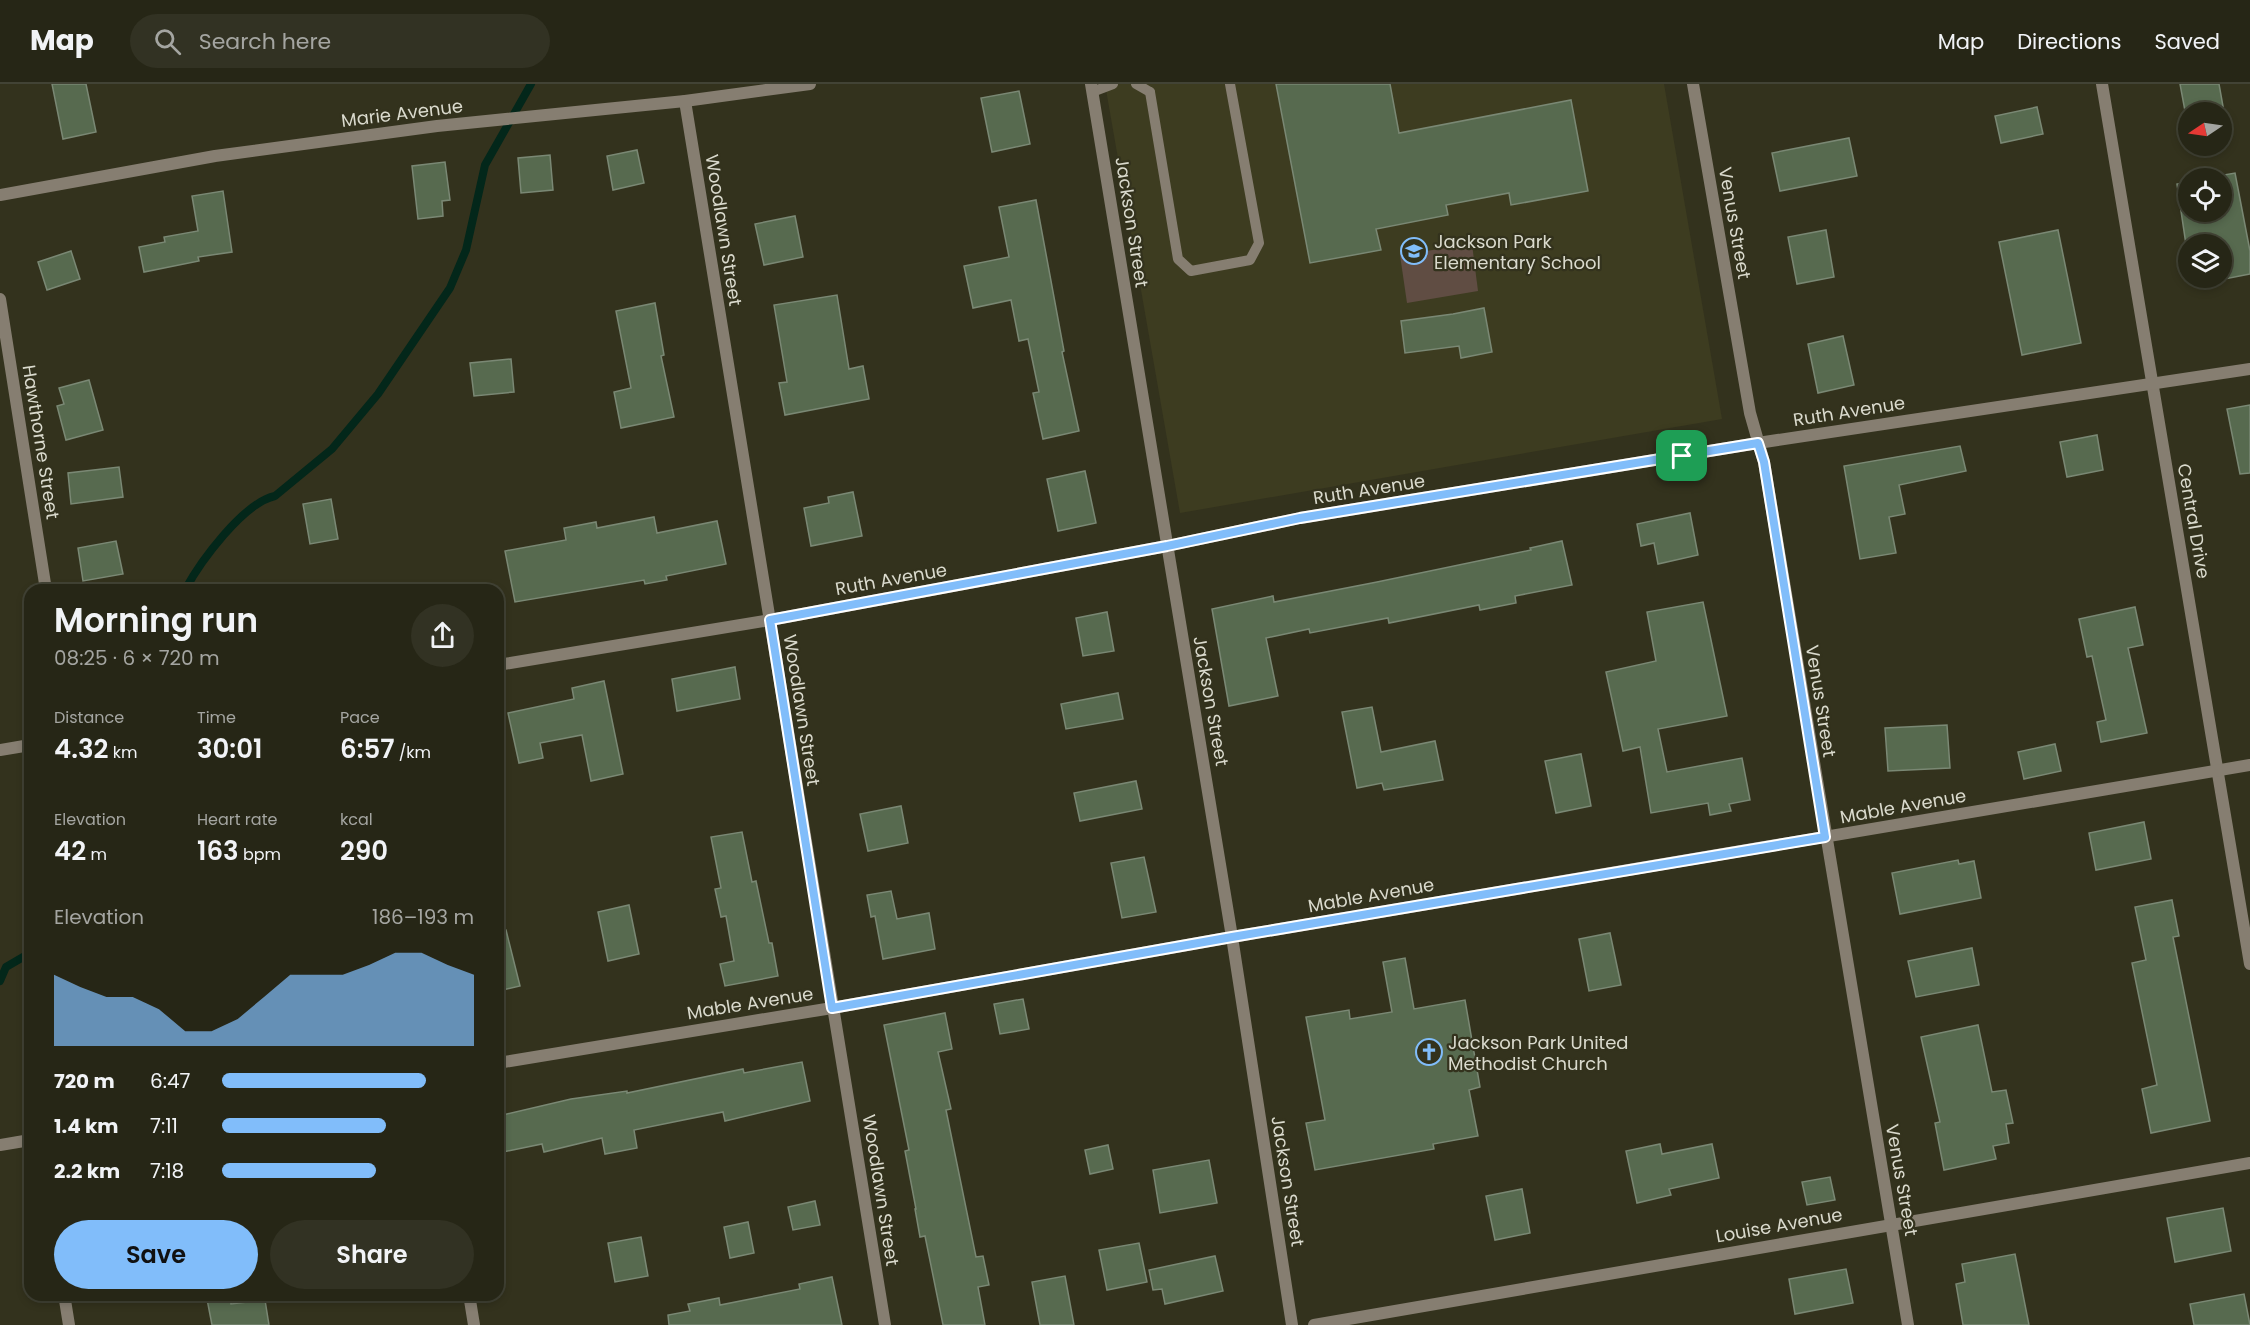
<!DOCTYPE html>
<html lang="en">
<head>
<meta charset="utf-8">
<style>
	:root { --surface:#262616; --page:#323223; --text:#f1f3f6; --muted:#a4a5a1; --line:#424335; --accent:#81bdfa }
	body { margin:0; font-family:Poppins,sans-serif; background:var(--page); color:var(--text); height:100vh; display:flex; flex-direction:column; font-size:22px; white-space:nowrap }
	* { box-sizing:border-box; margin:0 }
	p { font-size:20px; color:var(--muted) }
	.icon { flex:none; width:33px; height:33px; fill:none; stroke:currentColor; stroke-width:2; stroke-linecap:round; stroke-linejoin:round }
	.map { position:relative; flex:1; overflow:hidden }
	.details { position:absolute; left:24px; top:500px; width:480px; height:717px; display:flex; flex-direction:column; background:var(--surface); border-radius:18px; box-shadow:0 3px 9px #0003,0 0 0 2px var(--line) }
	.details>* { flex:none }
	.needle { width:39px; rotate:257deg }
	.fabs { position:absolute; left:2178px; top:18px; display:grid; gap:12px }
	.fabs a { display:grid; place-items:center; width:54px; height:54px; border-radius:50%; background:var(--surface); box-shadow:0 3px 9px #0003,0 0 0 2px var(--line); font-size:30px }
	.pin { position:absolute; display:grid; place-items:center; width:51px; height:51px; color:#fff; margin:-26px; border-radius:12px; box-shadow:0 3px 9px #0006 }
	.round { display:grid; place-items:center; flex:none; width:63px; height:63px; border-radius:32px; background:var(--page) }
	.headline { display:flex; align-items:center; justify-content:space-between; height:102px; padding:0 30px }
	h1 { font-size:33px; font-weight:600; line-height:45px }
	.figures { display:grid; grid-template-columns:repeat(3,1fr); gap:9px; height:102px; padding:6px 30px }
	.figures div { display:grid; align-content:center }
	.figures b { font-size:26px; font-weight:600 }
	.figures small { font-size:16px; font-weight:400 }
	.figures p { font-size:16px }
	.chart { height:168px; padding:12px 30px }
	.chart p { display:flex; justify-content:space-between }
	.chart svg { width:100%; height:108px; margin-top:6px; fill:var(--accent); opacity:.7 }
	.button { display:flex; gap:12px; margin-top:auto; padding:12px 30px }
	.button a { flex:1; height:69px; border-radius:36px; background:var(--accent); color:#111; font-size:24px; font-weight:600; line-height:69px; text-align:center }
	.button a+a { background:var(--page); color:var(--text) }
	ul { padding:0 30px; list-style:none; font-size:20px }
	li { display:grid; grid-template-columns:96px 72px 1fr; align-items:center; height:45px }
	li i { height:15px; border-radius:8px; background:var(--accent) }
	header { display:flex; align-items:center; gap:36px; box-sizing:border-box; height:84px; padding:0 30px; background:var(--surface); border-bottom:2px solid var(--line) }
	header strong { font-size:28px }
	nav { display:flex; gap:33px; margin-inline-start:auto; font-size:21px }
	.search { width:420px; height:54px; background:var(--page); display:flex; align-items:center; gap:15px; box-sizing:border-box; padding:0 21px; border-radius:33px; color:var(--muted); font-size:22px }
	.map>svg:first-child { display:block }
	.built { fill:#3d3c20 }
	.green { fill:#604d43 }
	.lines { fill:none; stroke-linecap:round; stroke-linejoin:round }
	.stream { stroke:#03271a; stroke-width:8 }
	.building { fill:#576a4f; stroke:#7a8874; stroke-width:1.5 }
	.lane { stroke:#867e71; stroke-width:10 }
	.street { stroke:#867e71; stroke-width:12 }
	.route-casing { stroke:#fff; stroke-width:12 }
	.route { stroke:#81bdfa; stroke-width:8 }
	.labels { text-anchor:middle; dominant-baseline:central; stroke-width:4.5; stroke-linejoin:round; paint-order:stroke }
	.street-label { font-size:18px; fill:#dadacd; stroke:#33321d }
	.poi-label { font-size:18px; fill:#dadacd; stroke:#33321d; text-anchor:start }
</style>
</head>
<body>
<header>
<strong>Map</strong>
<div class="search"><svg class="icon" aria-label="search" viewBox="0 0 24 24"><circle cx="10" cy="10" r="6"/><path d="M15 15l6 6"/></svg>Search here</div>
<nav><a>Map</a><a>Directions</a><a>Saved</a></nav>
</header>
<div class="map">
<svg width="2250" height="1241" viewBox="0 0 2250 1241">
	<rect width="100%" height="100%" fill="#33321d"/>
	<polygon class="built" points="1105,0 1664,0 1722,335 1180,429"/>
	<polygon class="green" points="1472,160 1478,207 1407,219 1400,171"/>
	<g class="lines">
		<g class="stream">
			<path d="M185,506C200,478 243,419 275,412L332,365L378,310L450,204L466,166L485,81L531,0"/>
			<polyline points="0,897 6,883 30,869"/>
		</g>
	</g>
	<g class="building">
		<polygon points="52,0 86,0 96,48 63,55"/>
		<polygon points="1276,0 1390,0 1399,49 1571,16 1588,107 1511,121 1509,109 1446,121 1448,131 1376,145 1381,166 1310,179"/>
		<polygon points="2180,0 2219,0 2226,39 2222,39 2222,28 2188,28 2188,43"/>
		<polygon points="1019,7 1030,60 992,68 981,14"/>
		<polygon points="2037,23 2043,50 2001,59 1995,32"/>
		<polygon points="1849,54 1857,92 1780,107 1772,69"/>
		<polygon points="637,66 644,99 613,106 607,72"/>
		<polygon points="550,71 553,106 521,109 518,74"/>
		<polygon points="445,78 450,116 442,117 443,132 418,135 412,82"/>
		<polygon points="2235,89 2250,167 2250,190 2194,201 2192,194 2222,194 2222,160 2188,160 2188,174 2177,100 2188,98 2188,128 2222,128 2222,94 2207,94"/>
		<polygon points="223,107 232,168 198,173 199,177 144,188 139,163 165,158 164,153 198,147 192,112"/>
		<polygon points="1036,116 1064,267 1062,268 1079,347 1043,355 1033,309 1039,308 1028,255 1019,257 1011,216 973,224 964,182 1009,173 999,123"/>
		<polygon points="795,132 803,173 764,181 755,140"/>
		<polygon points="1826,146 1834,193 1797,200 1788,153"/>
		<polygon points="2058,146 2081,259 2022,271 1999,158"/>
		<polygon points="71,167 80,195 47,206 38,178"/>
		<polygon points="837,211 849,285 863,282 869,315 785,331 779,299 787,298 774,221"/>
		<polygon points="655,219 664,271 661,272 674,333 621,344 614,308 631,304 616,227"/>
		<polygon points="1484,224 1492,268 1461,274 1459,262 1405,269 1401,237 1453,230"/>
		<polygon points="1843,252 1854,301 1818,309 1808,260"/>
		<polygon points="511,275 514,308 474,312 470,279"/>
		<polygon points="89,296 103,346 66,356 57,322 64,320 59,304"/>
		<polygon points="2250,321 2250,389 2240,390 2227,325"/>
		<polygon points="2097,351 2103,386 2067,393 2060,358"/>
		<polygon points="1960,362 1966,387 1899,401 1905,430 1889,433 1896,469 1860,475 1844,382"/>
		<polygon points="119,383 123,413 71,420 68,389"/>
		<polygon points="1085,387 1096,439 1058,447 1047,395"/>
		<polygon points="853,408 862,452 811,462 804,424 829,419 828,413"/>
		<polygon points="331,415 338,455 310,460 303,420"/>
		<polygon points="1690,429 1698,471 1658,480 1654,459 1641,462 1637,440"/>
		<polygon points="654,433 657,449 717,437 726,480 666,492 667,496 645,500 644,496 515,518 505,467 566,456 564,444 596,438 597,444"/>
		<polygon points="116,457 123,490 83,497 78,464"/>
		<polygon points="1562,457 1572,501 1515,512 1516,519 1480,526 1479,521 1389,539 1388,534 1310,549 1309,545 1266,554 1278,612 1229,622 1212,525 1273,512 1274,518 1377,498 1531,466 1530,464"/>
		<polygon points="1703,518 1727,632 1658,645 1667,688 1742,674 1750,716 1729,720 1731,727 1710,731 1708,719 1651,729 1640,663 1623,667 1606,588 1656,577 1647,528"/>
		<polygon points="2135,523 2143,561 2128,564 2147,649 2101,658 2097,638 2106,636 2092,572 2087,573 2079,535"/>
		<polygon points="1107,528 1114,567 1083,572 1076,534"/>
		<polygon points="735,583 740,615 677,627 672,595"/>
		<polygon points="604,597 623,690 591,697 582,651 540,659 543,674 519,679 508,629 574,615 572,604"/>
		<polygon points="1118,609 1123,635 1066,645 1061,620"/>
		<polygon points="1372,623 1381,668 1435,657 1443,696 1384,706 1382,699 1357,704 1342,628"/>
		<polygon points="1947,641 1950,684 1888,687 1885,644"/>
		<polygon points="2055,660 2061,687 2024,695 2018,668"/>
		<polygon points="1581,670 1591,722 1556,729 1545,677"/>
		<polygon points="1136,697 1142,725 1080,737 1074,709"/>
		<polygon points="901,722 908,759 868,767 860,730"/>
		<polygon points="2144,738 2151,775 2096,786 2089,749"/>
		<polygon points="742,748 752,798 756,797 769,859 772,859 778,892 725,902 720,880 734,877 726,832 721,833 715,805 721,804 711,753"/>
		<polygon points="1144,773 1156,828 1122,834 1111,779"/>
		<polygon points="1958,776 1959,780 1974,777 1981,814 1900,830 1892,789"/>
		<polygon points="891,807 897,835 929,829 935,865 883,875 875,832 871,833 867,811"/>
		<polygon points="2172,816 2179,852 2173,853 2210,1037 2151,1049 2142,1005 2157,1001 2132,879 2146,876 2135,823"/>
		<polygon points="629,821 639,870 608,877 598,828"/>
		<polygon points="506,846 520,902 498,907 498,847"/>
		<polygon points="1610,849 1621,901 1589,907 1579,855"/>
		<polygon points="1972,864 1979,901 1916,913 1908,877"/>
		<polygon points="1405,874 1414,925 1465,916 1480,1003 1469,1006 1478,1052 1433,1060 1434,1065 1315,1086 1306,1039 1325,1036 1306,933 1349,926 1350,935 1392,928 1383,878"/>
		<polygon points="1023,915 1029,945 1000,950 994,920"/>
		<polygon points="945,929 952,965 938,968 951,1025 946,1026 976,1173 983,1172 989,1201 978,1203 985,1241 943,1241 925,1152 920,1153 915,1125 916,1125 905,1067 909,1066 884,941"/>
		<polygon points="1978,941 1992,1008 2006,1006 2013,1039 2006,1040 2009,1059 1993,1062 1996,1075 1944,1086 1935,1039 1940,1038 1921,953"/>
		<polygon points="802,978 810,1017 725,1037 723,1028 634,1046 637,1064 605,1070 602,1054 544,1068 542,1060 498,1069 498,1032 571,1015 627,1007 627,1009 743,985 744,989"/>
		<polygon points="1660,1060 1662,1070 1712,1060 1719,1094 1669,1105 1671,1111 1637,1119 1626,1067"/>
		<polygon points="1108,1061 1113,1085 1090,1090 1085,1066"/>
		<polygon points="1209,1076 1217,1119 1160,1129 1153,1086"/>
		<polygon points="1830,1093 1835,1116 1807,1121 1802,1098"/>
		<polygon points="1522,1105 1530,1149 1495,1156 1486,1112"/>
		<polygon points="815,1117 820,1141 793,1146 788,1123"/>
		<polygon points="2223,1124 2231,1167 2175,1178 2167,1134"/>
		<polygon points="748,1138 754,1169 730,1174 724,1143"/>
		<polygon points="641,1153 648,1192 615,1198 608,1159"/>
		<polygon points="1139,1159 1147,1198 1107,1206 1099,1166"/>
		<polygon points="2015,1170 2029,1241 1963,1241 1956,1200 1965,1198 1962,1180"/>
		<polygon points="1215,1172 1223,1207 1165,1220 1162,1205 1153,1206 1149,1186"/>
		<polygon points="1846,1185 1853,1219 1795,1230 1789,1195"/>
		<polygon points="1065,1192 1074,1241 1040,1241 1032,1198"/>
		<polygon points="832,1193 842,1241 669,1241 668,1231 690,1227 688,1220 719,1214 720,1221 800,1205 799,1200"/>
		<polygon points="206,1210 229,1210 231,1220 265,1216 269,1241 212,1241"/>
		<polygon points="2244,1210 2250,1241 2194,1241 2190,1220"/>
	</g>
	<g class="lines">
		<g class="lane">
			<polyline points="1136,0 1150,8"/>
			<polyline points="1092,8 1113,0"/>
			<polyline points="1150,8 1178,175 1191,187 1250,176 1259,159 1230,0"/>
		</g>
		<g class="street">
			<polyline points="1091,0 1232,853 1292,1241"/>
			<polyline points="1693,0 1750,329 1764,378 1908,1241"/>
			<polyline points="2102,0 2250,880"/>
			<polyline points="685,17 885,1241"/>
			<polyline points="0,111 215,72 437,42 685,17 810,0"/>
			<polyline points="0,215 46,506"/>
			<polyline points="498,581 770,536 1167,462 1300,434 1758,359 2250,285"/>
			<polyline points="0,666 30,661"/>
			<polyline points="498,979 832,924 1232,853 2250,681"/>
			<polyline points="0,1061 30,1056"/>
			<polyline points="64,1210 69,1241"/>
			<polyline points="469,1210 474,1241"/>
			<polyline points="1314,1241 2250,1079"/>
		</g>
	</g>
	<g class="lines">
		<defs>
			<polygon id="route" points="1758,359 1764,378 1825,753 1232,853 832,924 770,536 1167,462 1300,434"/>
		</defs>
		<use href="#route" class="route-casing"/>
		<use href="#route" class="route"/>
	</g>
	<defs>
		<symbol id="school-ring" viewBox="-11 -11 22 22"><circle r="9.5" fill="#33321d" stroke="#81bdfa" stroke-width="1.5"/><path d="M0-5L7-2L0 1L-7-2ZM-4 1L0 2.5L4 1V4Q0 6-4 4Z" fill="#81bdfa"/></symbol>
		<symbol id="church-ring" viewBox="-11 -11 22 22"><circle r="9.5" fill="#33321d" stroke="#81bdfa" stroke-width="1.5"/><path d="M-1.2-6h2.4v3.5h3.3v2.4h-3.3V6h-2.4V-.1h-3.3v-2.4h3.3Z" fill="#81bdfa"/></symbol>
	</defs>
	<g fill-rule="evenodd">
		<use href="#school-ring" x="1399" y="152" width="30" height="30"/>
		<use href="#church-ring" x="1414" y="953" width="30" height="30"/>
	</g>
	<g class="labels">
		<g class="street-label">
			<text transform="translate(402 29) rotate(-7)">Marie Avenue</text>
			<text transform="translate(1132 138) rotate(81)">Jackson Street</text>
			<text transform="translate(1735 139) rotate(80)">Venus Street</text>
			<text transform="translate(724 146) rotate(81)">Woodlawn Street</text>
			<text transform="translate(1849 327) rotate(-9)">Ruth Avenue</text>
			<text transform="translate(41 358) rotate(81)">Hawthorne Street</text>
			<text transform="translate(1369 405) rotate(-9)">Ruth Avenue</text>
			<text transform="translate(2194 437) rotate(80)">Central Drive</text>
			<text transform="translate(891 495) rotate(-10)">Ruth Avenue</text>
			<text transform="translate(1211 617) rotate(80)">Jackson Street</text>
			<text transform="translate(1821 617) rotate(81)">Venus Street</text>
			<text transform="translate(802 626) rotate(81)">Woodlawn Street</text>
			<text transform="translate(1903 722) rotate(-10)">Mable Avenue</text>
			<text transform="translate(1371 811) rotate(-10)">Mable Avenue</text>
			<text transform="translate(750 919) rotate(-9)">Mable Avenue</text>
			<text transform="translate(1902 1096) rotate(80)">Venus Street</text>
			<text transform="translate(1288 1097) rotate(81)">Jackson Street</text>
			<text transform="translate(881 1106) rotate(81)">Woodlawn Street</text>
			<text transform="translate(1779 1141) rotate(-10)">Louise Avenue</text>
		</g>
		<g class="poi-label">
			<text x="1434" y="157">Jackson Park<tspan x="1434" dy="21">Elementary School</tspan></text>
			<text x="1448" y="958">Jackson Park United<tspan x="1448" dy="21">Methodist Church</tspan></text>
		</g>
	</g>
</svg>
<div class="fabs">
<a><svg class="needle" viewBox="-14 -14 28 28"><path d="M0-13l5 13h-10z" fill="#e53935"/><path d="M0 13l5-13h-10z" fill="#a4a5a1"/></svg></a>
<a><svg class="icon" aria-label="locate" viewBox="0 0 24 24"><circle cx="12" cy="12" r="6"/><path d="M12 2v4M12 18v4M2 12h4M18 12h4"/></svg></a>
<a><svg class="icon" aria-label="layers" viewBox="0 0 24 24"><path d="M12 4l9 5-9 5-9-5zM3 14l9 5 9-5"/></svg></a>
</div>
<div class="pin" style="left:1682px;top:372px;background:#1e9e55"><svg class="icon" aria-label="arrive" viewBox="0 0 24 24"><path d="M6 21V4h12l-3 4 3 4H6"/></svg></div>
<section class="details">
<div class="headline"><div><h1>Morning run</h1><p>08:25 · 6 × 720 m</p></div><a class="round"><svg class="icon" aria-label="share" viewBox="0 0 24 24"><path d="M12 15V3M7 8l5-5 5 5M5 13v7h14v-7"/></svg></a></div>
<div class="figures">
<div><p>Distance</p><b>4.32<small> km</small></b></div>
<div><p>Time</p><b>30:01</b></div>
<div><p>Pace</p><b>6:57<small> /km</small></b></div>
</div>
<div class="figures">
<div><p>Elevation</p><b>42<small> m</small></b></div>
<div><p>Heart rate</p><b>163<small> bpm</small></b></div>
<div><p>kcal</p><b>290</b></div>
</div>
<div class="chart"><p><span>Elevation</span>186–193 m</p>
<svg viewBox="0 0 160 44" preserveAspectRatio="none"><path d="M0 44V15L10 20L20 24L30 24L40 29L50 38L60 38L70 33L80 24L90 15L100 15L110 15L120 11L130 6L140 6L150 11L160 15V44z"/></svg>
</div>
<ul>
<li><b>720 m</b>6:47<i style="width:81%"></i></li>
<li><b>1.4 km</b>7:11<i style="width:65%"></i></li>
<li><b>2.2 km</b>7:18<i style="width:61%"></i></li>
</ul>
<div class="button"><a>Save</a><a>Share</a></div>
</section>
</div>
</body>
</html>
